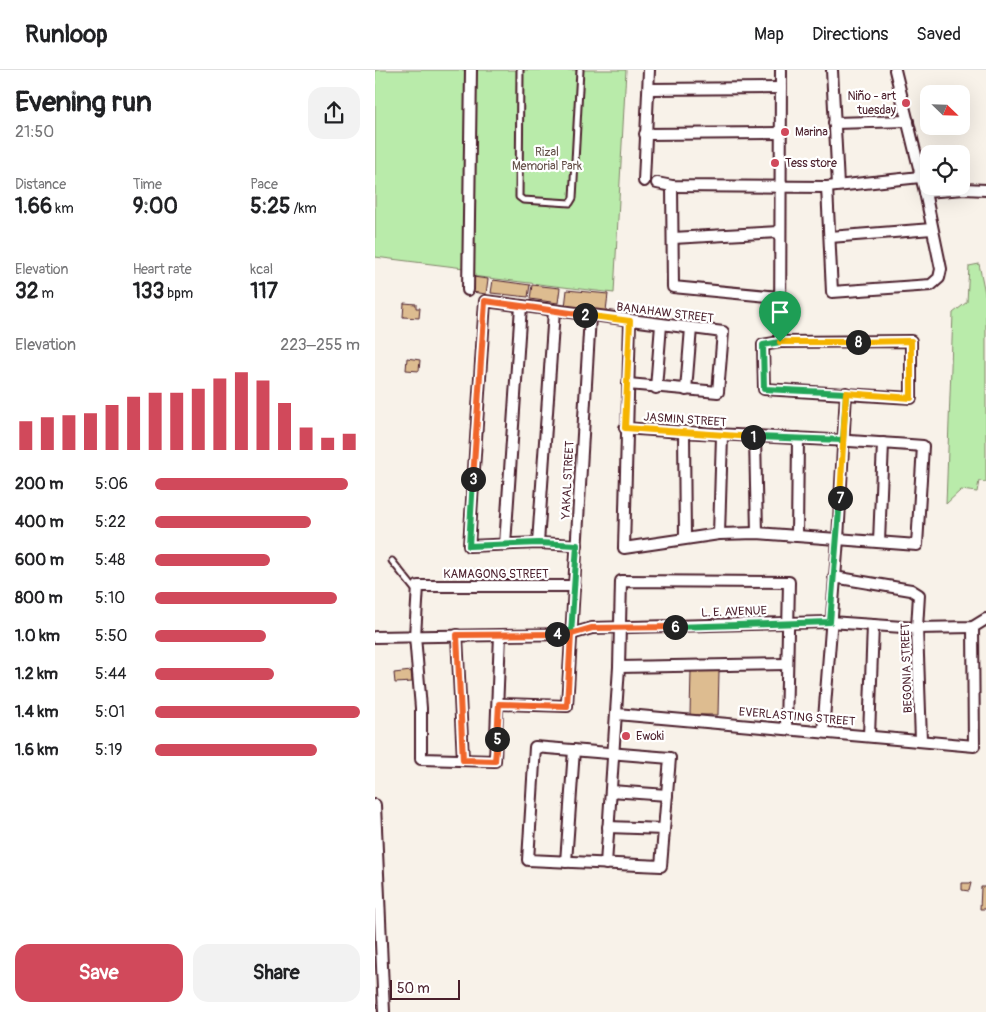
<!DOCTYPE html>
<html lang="en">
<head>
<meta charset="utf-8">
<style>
	:root { --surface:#fff; --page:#f2f2f2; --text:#202124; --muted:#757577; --line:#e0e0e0; --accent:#d1495b }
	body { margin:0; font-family:Pangolin,sans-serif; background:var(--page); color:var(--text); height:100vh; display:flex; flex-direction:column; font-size:19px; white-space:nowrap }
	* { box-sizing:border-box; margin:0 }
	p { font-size:16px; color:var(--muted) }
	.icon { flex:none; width:28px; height:28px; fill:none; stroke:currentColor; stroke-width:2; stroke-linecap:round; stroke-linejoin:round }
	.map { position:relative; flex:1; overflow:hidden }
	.side { display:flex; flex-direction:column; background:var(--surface); width:375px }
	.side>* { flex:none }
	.needle { width:32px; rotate:113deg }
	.buttons { position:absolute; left:545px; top:15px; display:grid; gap:10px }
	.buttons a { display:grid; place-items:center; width:50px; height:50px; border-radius:10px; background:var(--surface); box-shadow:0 5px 20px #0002; font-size:25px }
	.scale { position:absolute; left:15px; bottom:12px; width:70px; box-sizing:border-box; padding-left:5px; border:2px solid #4a1f2b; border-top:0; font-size:14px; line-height:18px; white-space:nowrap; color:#4a1f2b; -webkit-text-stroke:4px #fff; paint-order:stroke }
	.pin { position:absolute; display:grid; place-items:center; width:42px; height:42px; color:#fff; margin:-51px -21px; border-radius:50% 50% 50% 0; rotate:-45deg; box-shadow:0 0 5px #0007 }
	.pin .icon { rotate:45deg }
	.km { position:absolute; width:25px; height:25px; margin:-12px; border-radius:50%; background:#222; color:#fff; font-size:14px; line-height:25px; text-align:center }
	.round { display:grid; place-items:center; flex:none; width:52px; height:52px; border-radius:15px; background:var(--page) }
	.headline { display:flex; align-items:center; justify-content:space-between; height:85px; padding:0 15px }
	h1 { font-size:28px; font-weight:800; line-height:38px }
	.metrics { display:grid; grid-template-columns:repeat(3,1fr); gap:8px; height:85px; padding:5px 15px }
	.metrics div { display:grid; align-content:center }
	.metrics b { font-size:21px; font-weight:800 }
	.metrics small { font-size:14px; font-weight:400 }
	.metrics p { font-size:14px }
	.chart { height:140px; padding:10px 15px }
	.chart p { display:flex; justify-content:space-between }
	.chart svg { width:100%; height:90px; margin-top:5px; stroke:var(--accent); stroke-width:6 }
	.action { display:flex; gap:10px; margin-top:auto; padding:10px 15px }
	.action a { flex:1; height:58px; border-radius:15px; background:var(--accent); color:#fff; font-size:20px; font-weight:800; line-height:58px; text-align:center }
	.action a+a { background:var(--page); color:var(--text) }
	ul { padding:0 15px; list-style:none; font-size:16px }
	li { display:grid; grid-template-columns:80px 60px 1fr; align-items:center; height:38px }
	li i { height:12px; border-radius:6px; background:var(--accent) }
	header { display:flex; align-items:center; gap:30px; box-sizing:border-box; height:70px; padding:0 25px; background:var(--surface); border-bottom:1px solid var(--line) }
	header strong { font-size:24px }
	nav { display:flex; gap:28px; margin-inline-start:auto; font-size:18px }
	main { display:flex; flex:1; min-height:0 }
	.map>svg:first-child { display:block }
	.green { fill:#b9ebaa; stroke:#82856a }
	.building { fill:#ddbc90; stroke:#4a1f2b }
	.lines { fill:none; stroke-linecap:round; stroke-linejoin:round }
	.service-casing { stroke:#4a1f2b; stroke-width:9 }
	.minor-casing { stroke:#4a1f2b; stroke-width:14 }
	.service { stroke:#fff; stroke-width:5 }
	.minor { stroke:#fff; stroke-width:10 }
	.split-1-casing { stroke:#fff; stroke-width:10 }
	.split-2-casing { stroke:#fff; stroke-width:10 }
	.split-3-casing { stroke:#fff; stroke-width:10 }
	.split-4-casing { stroke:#fff; stroke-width:10 }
	.split-5-casing { stroke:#fff; stroke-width:10 }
	.split-6-casing { stroke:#fff; stroke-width:10 }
	.split-7-casing { stroke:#fff; stroke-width:10 }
	.split-8-casing { stroke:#fff; stroke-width:10 }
	.split-9-casing { stroke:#fff; stroke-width:10 }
	.split-1 { stroke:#22a559; stroke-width:6 }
	.split-2 { stroke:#f5b400; stroke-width:6 }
	.split-3 { stroke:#f0652b; stroke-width:6 }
	.split-4 { stroke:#22a559; stroke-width:6 }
	.split-5 { stroke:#f0652b; stroke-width:6 }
	.split-6 { stroke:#f0652b; stroke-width:6 }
	.split-7 { stroke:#22a559; stroke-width:6 }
	.split-8 { stroke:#f5b400; stroke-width:6 }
	.split-9 { stroke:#f5b400; stroke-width:6 }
	.poi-dot { fill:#d1495b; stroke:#fff; stroke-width:2 }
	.labels { text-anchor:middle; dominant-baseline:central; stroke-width:4.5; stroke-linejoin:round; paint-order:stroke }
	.poi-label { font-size:12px; fill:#4a1f2b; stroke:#fff; text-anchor:start }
	.park-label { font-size:12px; fill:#66524b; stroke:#fff }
	.street-label { font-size:12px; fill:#4a1f2b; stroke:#fff }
</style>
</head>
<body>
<header>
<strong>Runloop</strong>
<nav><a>Map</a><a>Directions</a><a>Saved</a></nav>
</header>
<main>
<section class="side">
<div class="headline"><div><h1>Evening run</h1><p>21:50</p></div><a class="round"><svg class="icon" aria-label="share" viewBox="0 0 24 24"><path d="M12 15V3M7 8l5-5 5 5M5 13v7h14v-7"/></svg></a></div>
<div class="metrics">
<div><p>Distance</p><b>1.66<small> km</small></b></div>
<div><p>Time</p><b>9:00</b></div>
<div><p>Pace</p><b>5:25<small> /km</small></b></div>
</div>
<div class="metrics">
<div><p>Elevation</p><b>32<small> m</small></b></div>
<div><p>Heart rate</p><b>133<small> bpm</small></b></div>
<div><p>kcal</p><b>117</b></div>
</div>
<div class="chart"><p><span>Elevation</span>223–255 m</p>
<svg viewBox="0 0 160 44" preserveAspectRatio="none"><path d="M5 44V30M15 44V28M25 44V27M35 44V26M45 44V22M55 44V18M65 44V16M75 44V16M85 44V14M95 44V9M105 44V6M115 44V10M125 44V21M135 44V33M145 44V38M155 44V36"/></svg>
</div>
<ul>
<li><b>200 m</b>5:06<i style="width:94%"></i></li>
<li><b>400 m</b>5:22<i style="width:76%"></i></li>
<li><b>600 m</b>5:48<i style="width:56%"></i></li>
<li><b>800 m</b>5:10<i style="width:89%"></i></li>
<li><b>1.0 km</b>5:50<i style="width:54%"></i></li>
<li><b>1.2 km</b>5:44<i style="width:58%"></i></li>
<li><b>1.4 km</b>5:01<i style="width:100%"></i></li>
<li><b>1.6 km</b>5:19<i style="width:79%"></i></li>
</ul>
<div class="action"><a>Save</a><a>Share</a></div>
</section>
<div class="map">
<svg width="611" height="942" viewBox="0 0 611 942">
	<rect width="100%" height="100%" fill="#f8f2e9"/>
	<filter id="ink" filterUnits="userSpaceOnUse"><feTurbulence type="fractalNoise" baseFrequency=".02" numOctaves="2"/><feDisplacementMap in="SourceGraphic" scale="10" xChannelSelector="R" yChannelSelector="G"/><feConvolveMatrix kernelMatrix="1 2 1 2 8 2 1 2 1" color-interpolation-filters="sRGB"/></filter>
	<g filter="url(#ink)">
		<g class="green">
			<polygon points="0,0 91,0 89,198 0,187"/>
			<polygon points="99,0 251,0 239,223 96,206"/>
			<polygon points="604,194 611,228 611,412 604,411 602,422 586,420 571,434 578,243 592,232 594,196"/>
		</g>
		<g class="building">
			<polygon points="98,207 113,209 111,224 97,222"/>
			<polygon points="118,210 155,215 153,227 116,223"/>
			<polygon points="157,215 185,218 183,233 155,229"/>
			<polygon points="192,220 233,224 231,241 190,237"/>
			<polygon points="29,233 41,234 41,238 45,238 44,248 28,247"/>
			<polygon points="32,288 45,290 44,301 31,300"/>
			<polygon points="316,600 344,601 343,645 315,645"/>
			<polygon points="36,601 37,612 20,613 19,603"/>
			<polygon points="587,813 596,813 594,821 587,820"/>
			<polygon points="606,817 611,817 611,839 605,839"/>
		</g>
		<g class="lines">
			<defs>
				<g id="service">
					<polyline points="145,0 144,127 148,130 195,133 198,128 205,0"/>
					<polyline points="17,491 41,521"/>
				</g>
				<g id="minor">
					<polyline points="457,0 463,115"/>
					<polyline points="274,19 406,18"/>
					<polyline points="459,53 533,51"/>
					<polyline points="270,64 405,63"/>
					<polyline points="269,111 274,0"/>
					<polyline points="282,113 297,116 452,117 545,107"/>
					<polyline points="297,116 298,217 404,227"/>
					<polyline points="452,117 457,222 556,215 564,208 566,199 550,122 520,0"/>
					<polyline points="550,122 589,119 611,120"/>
					<polyline points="455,167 557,159"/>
					<polyline points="298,168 404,162"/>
					<polyline points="93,220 96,0"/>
					<polygon points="536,271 536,328 389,319 388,275 405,272"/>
					<polyline points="405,272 406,0"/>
					<polyline points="281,318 286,255"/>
					<polyline points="311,320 316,258"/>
					<path d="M250,358C350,366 449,368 548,376L542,475L382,463L344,464L249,478L255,251"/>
					<polyline points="309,362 310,468"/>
					<polyline points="380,367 382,463"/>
					<polyline points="344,464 347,366"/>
					<polyline points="422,466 423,368"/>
					<polyline points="504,472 508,373"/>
					<polyline points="163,473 179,241"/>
					<polyline points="130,475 146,236"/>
					<polyline points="202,475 163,473 94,476 110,231 348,262 343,322 253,314"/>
					<polyline points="459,507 536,520 544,525 542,558 546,670"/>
					<polyline points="82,565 88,690"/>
					<polyline points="125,565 120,691 46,689 46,638 40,566 43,516 200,516"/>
					<polyline points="0,567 196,564 217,558 455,552 542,558 598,557 611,549"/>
					<polyline points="244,597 412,594"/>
					<polyline points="124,634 192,636 215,246"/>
					<polyline points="242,644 599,676 598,557"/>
					<polyline points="448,662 463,469 471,323"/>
					<polyline points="494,666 498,555"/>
					<polygon points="160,677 295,688 286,796 153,790"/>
					<polyline points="236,721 292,725"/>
					<polyline points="0,735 9,942"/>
					<polyline points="233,757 289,759"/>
					<polyline points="191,792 199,680"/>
					<polyline points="231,794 244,597 246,511 414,512 411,659"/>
				</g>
			</defs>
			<use href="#service" class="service-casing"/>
			<use href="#minor" class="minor-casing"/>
			<use href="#service" class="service"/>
			<use href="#minor" class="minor"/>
		</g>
	</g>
	<g class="lines" filter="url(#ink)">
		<defs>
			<polyline id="split-1" points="378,367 468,370 471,323 389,319 388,275 405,272"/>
			<polyline id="split-2" points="210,245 255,251 250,358 378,367"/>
			<polyline id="split-3" points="98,409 110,231 210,245"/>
			<polyline id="split-4" points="98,409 94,476 163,473 202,475 196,564 182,564"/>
			<polyline id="split-5" points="122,669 120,691 88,690 82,565 182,564"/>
			<polyline id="split-6" points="122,669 124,634 192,636 196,564 217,558 300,557"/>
			<polyline id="split-7" points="300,557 455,552 465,428"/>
			<polyline id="split-8" points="465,428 471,323 536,328 536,271 483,272"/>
			<polyline id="split-9" points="405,272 483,272"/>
		</defs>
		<use href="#split-1" class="split-1-casing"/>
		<use href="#split-2" class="split-2-casing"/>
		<use href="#split-3" class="split-3-casing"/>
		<use href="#split-4" class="split-4-casing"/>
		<use href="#split-5" class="split-5-casing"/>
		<use href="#split-6" class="split-6-casing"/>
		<use href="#split-7" class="split-7-casing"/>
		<use href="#split-8" class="split-8-casing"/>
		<use href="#split-9" class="split-9-casing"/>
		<use href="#split-1" class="split-1"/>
		<use href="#split-2" class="split-2"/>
		<use href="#split-3" class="split-3"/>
		<use href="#split-4" class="split-4"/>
		<use href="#split-5" class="split-5"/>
		<use href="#split-6" class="split-6"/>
		<use href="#split-7" class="split-7"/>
		<use href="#split-8" class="split-8"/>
		<use href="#split-9" class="split-9"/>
	</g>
	<g class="poi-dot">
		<circle cx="531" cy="33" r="5"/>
		<circle cx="410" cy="62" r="5"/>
		<circle cx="400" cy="93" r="5"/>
		<circle cx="251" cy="666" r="5"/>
	</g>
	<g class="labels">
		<g class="poi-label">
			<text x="521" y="26" text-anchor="end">Niño - art<tspan x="521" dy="14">tuesday</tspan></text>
			<text x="420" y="62">Marina</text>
			<text x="410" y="93">Tess store</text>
			<text x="261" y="666">Ewoki</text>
		</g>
		<g class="park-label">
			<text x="172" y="82">Rizal<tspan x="172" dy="14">Memorial Park</tspan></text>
		</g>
		<g class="street-label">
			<text transform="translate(290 243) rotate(7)">BANAHAW STREET</text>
			<text transform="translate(310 350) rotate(4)">JASMIN STREET</text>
			<text transform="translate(193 410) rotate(-87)">YAKAL STREET</text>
			<text x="121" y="504">KAMAGONG STREET</text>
			<text transform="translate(359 542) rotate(-2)">L. E. AVENUE</text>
			<text transform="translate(532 598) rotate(-92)">BEGONIA STREET</text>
			<text transform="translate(422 647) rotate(5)">EVERLASTING STREET</text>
		</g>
	</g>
</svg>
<div class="buttons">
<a><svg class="needle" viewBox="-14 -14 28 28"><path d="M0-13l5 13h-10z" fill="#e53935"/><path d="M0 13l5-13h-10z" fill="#757577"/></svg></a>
<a><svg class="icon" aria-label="locate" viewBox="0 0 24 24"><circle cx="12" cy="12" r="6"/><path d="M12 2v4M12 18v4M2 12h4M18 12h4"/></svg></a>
</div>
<div class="scale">50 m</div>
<div class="pin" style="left:405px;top:272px;background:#1e9e55"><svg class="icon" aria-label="arrive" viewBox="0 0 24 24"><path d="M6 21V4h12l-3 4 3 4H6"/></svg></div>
<b class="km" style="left:378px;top:367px">1</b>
<b class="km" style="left:210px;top:245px">2</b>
<b class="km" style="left:98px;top:409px">3</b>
<b class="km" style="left:182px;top:564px">4</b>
<b class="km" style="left:122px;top:669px">5</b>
<b class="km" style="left:300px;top:557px">6</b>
<b class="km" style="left:465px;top:428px">7</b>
<b class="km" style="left:483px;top:272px">8</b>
</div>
</main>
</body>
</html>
